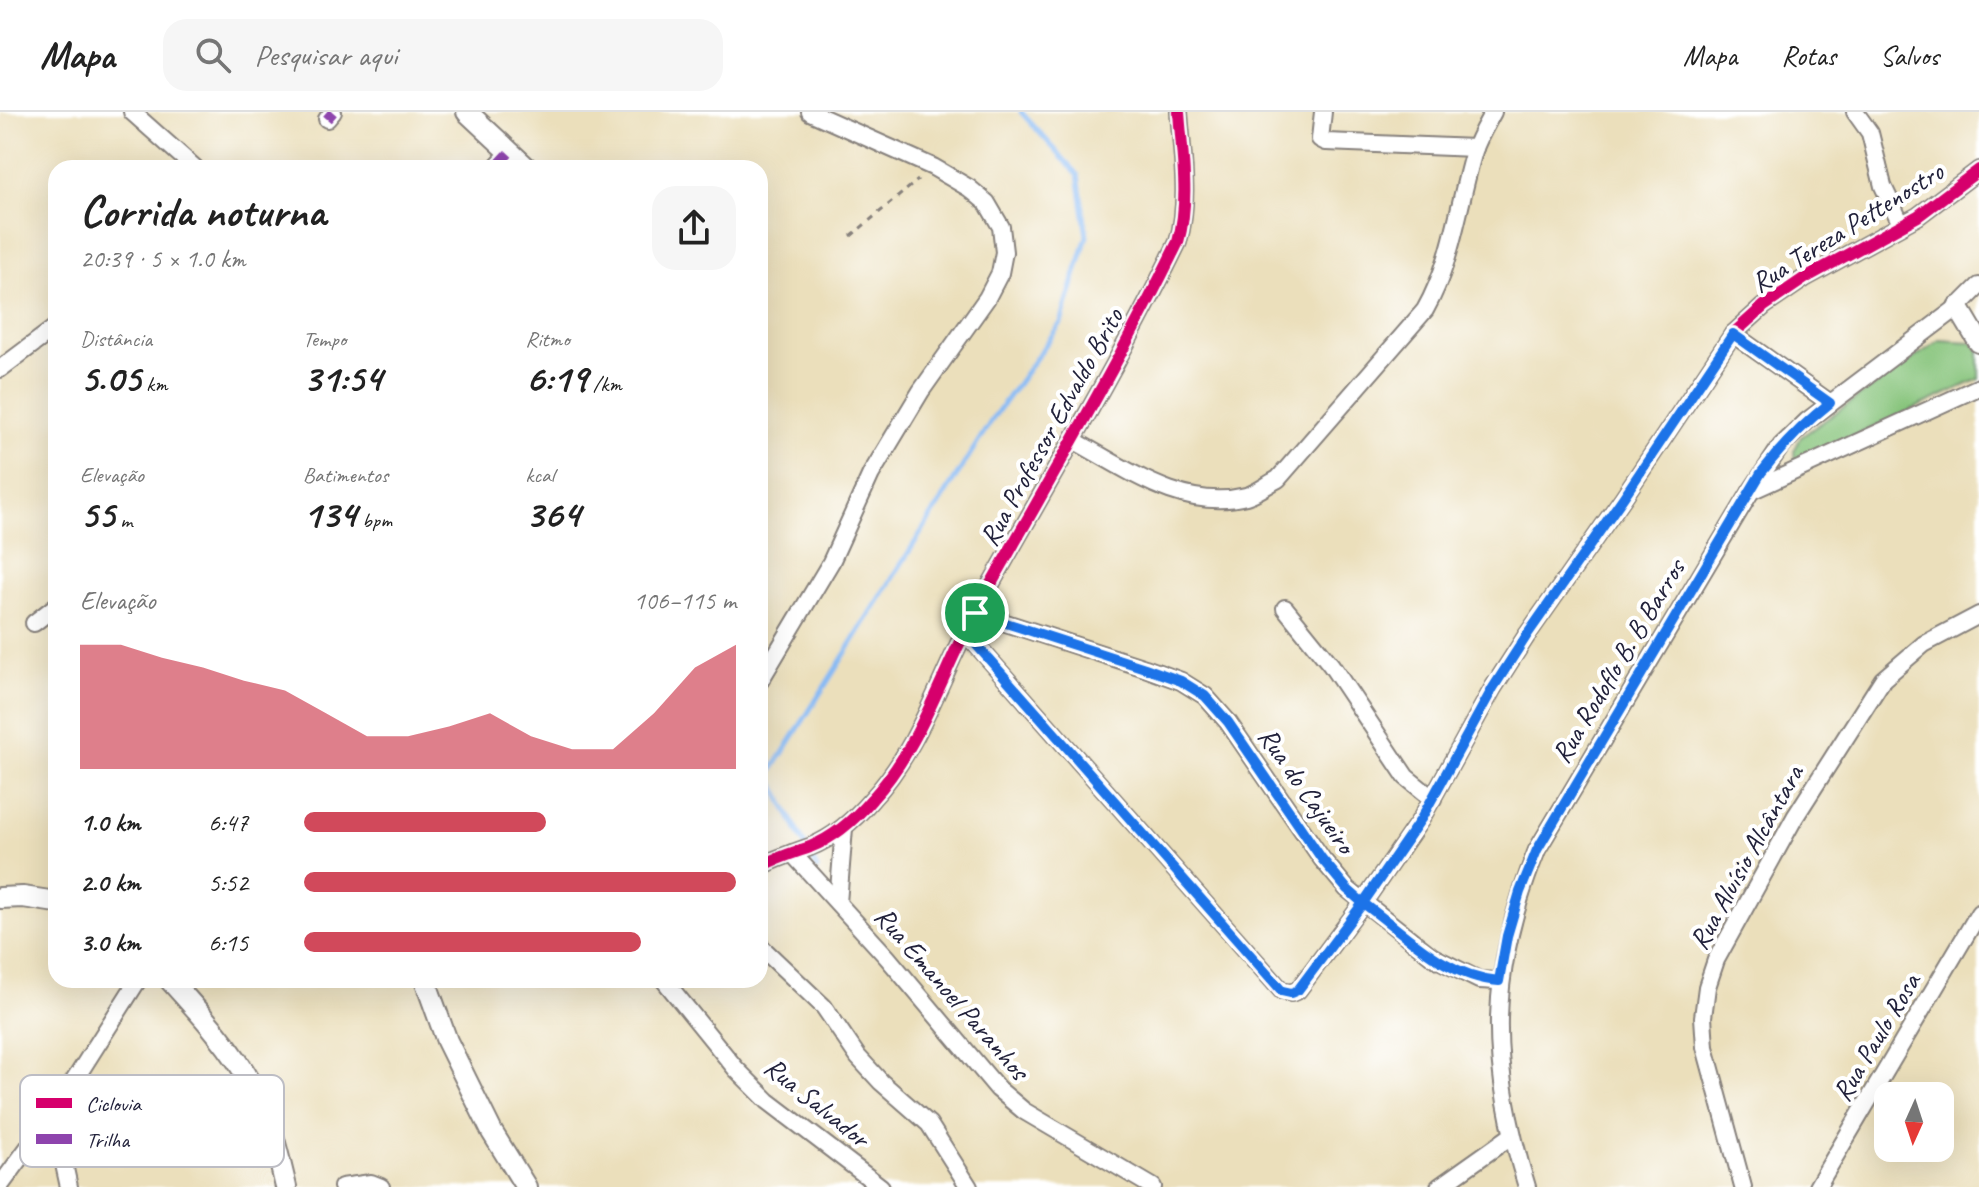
<!DOCTYPE html>
<html lang="pt">
<head>
<meta charset="utf-8">
<style>
	:root { --surface:#fff; --page:#f6f6f6; --text:#222; --muted:#767676; --line:#e0e0e0; --accent:#d1495b }
	body { margin:0; font-family:Caveat,sans-serif; background:var(--page); color:var(--text); height:100vh; display:flex; flex-direction:column; font-size:30px; white-space:nowrap }
	* { box-sizing:border-box; margin:0 }
	p { font-size:26px; color:var(--muted) }
	.icon { flex:none; width:44px; height:44px; fill:none; stroke:currentColor; stroke-width:2; stroke-linecap:round; stroke-linejoin:round }
	.map { position:relative; flex:1; overflow:hidden }
	.details { position:absolute; left:48px; top:48px; width:720px; height:828px; display:flex; flex-direction:column; background:var(--surface); border-radius:24px; box-shadow:0 8px 32px #0002 }
	.details>* { flex:none }
	.needle { width:52px; rotate:183deg }
	.controls { position:absolute; left:1874px; top:970px; display:grid; gap:16px }
	.controls a { display:grid; place-items:center; width:80px; height:80px; border-radius:16px; background:var(--surface); box-shadow:0 8px 32px #0002; font-size:40px }
	.pin { position:absolute; display:grid; place-items:center; width:68px; height:68px; color:#fff; margin:-34px; border:4px solid #fff; border-radius:50%; box-shadow:0 2px 8px #0007 }
	.round { display:grid; place-items:center; flex:none; width:84px; height:84px; border-radius:24px; background:var(--page) }
	.summary { display:flex; align-items:center; justify-content:space-between; height:136px; padding:0 32px }
	h1 { font-size:44px; font-weight:800; line-height:60px }
	.metrics { display:grid; grid-template-columns:repeat(3,1fr); gap:12px; height:136px; padding:8px 32px }
	.metrics div { display:grid; align-content:center }
	.metrics b { font-size:40px; font-weight:800 }
	.metrics small { font-size:22px; font-weight:400 }
	.metrics p { font-size:22px }
	.chart { height:224px; padding:16px 32px }
	.chart p { display:flex; justify-content:space-between }
	.chart svg { width:100%; height:144px; margin-top:8px; fill:var(--accent); opacity:.7 }
	ul { padding:0 32px; list-style:none; font-size:26px }
	li { display:grid; grid-template-columns:128px 96px 1fr; align-items:center; height:60px }
	li i { height:20px; border-radius:10px; background:var(--accent) }
	header { display:flex; align-items:center; gap:48px; box-sizing:border-box; height:112px; padding:0 40px; background:var(--surface); border-bottom:2px solid var(--line) }
	header strong { font-size:38px }
	nav { display:flex; gap:44px; margin-inline-start:auto; font-size:28px }
	.search { width:560px; height:72px; background:var(--page); display:flex; align-items:center; gap:20px; box-sizing:border-box; padding:0 28px; border-radius:24px; color:var(--muted); font-size:30px }
	.map>svg:first-child { display:block }
	.green { fill:#87c47b; stroke:#54735b; stroke-width:2 }
	.lines { fill:none; stroke-linecap:round; stroke-linejoin:round }
	.stream { stroke:#87baf4; stroke-width:5 }
	.minor-casing { stroke:#86807b; stroke-width:20 }
	.tertiary-casing { stroke:#86807b; stroke-width:24 }
	.path { stroke:#86807b; stroke-width:3; stroke-dasharray:6 6; stroke-linecap:butt }
	.minor { stroke:#fff; stroke-width:16 }
	.tertiary { stroke:#fff; stroke-width:20 }
	.quiet { stroke:#8e44ad; stroke-width:10; stroke-dasharray:20 10; stroke-linecap:butt }
	.cycleway-casing { stroke:#fff; stroke-width:17 }
	.cycleway { stroke:#d6006c; stroke-width:12 }
	.route-casing { stroke:#fff; stroke-width:16 }
	.route { stroke:#1a73e8; stroke-width:10 }
	.labels { text-anchor:middle; dominant-baseline:central; stroke-width:8; stroke-linejoin:round; paint-order:stroke }
	.street-label { font-size:28px; fill:#22223b; stroke:#fff }
	.key { fill:#fff; stroke:#bdbdc4; stroke-width:2 }
	.key-label { font-size:22px; fill:#22223b }
</style>
</head>
<body>
<header>
<strong>Mapa</strong>
<div class="search"><svg class="icon" aria-label="search" viewBox="0 0 24 24"><circle cx="10" cy="10" r="6"/><path d="M15 15l6 6"/></svg>Pesquisar aqui</div>
<nav><a>Mapa</a><a>Rotas</a><a>Salvos</a></nav>
</header>
<div class="map">
<svg width="1979" height="1075" viewBox="0 0 1979 1075">
	<rect width="100%" height="100%" fill="#fff"/>
	<filter id="ink" filterUnits="userSpaceOnUse"><feTurbulence type="fractalNoise" baseFrequency=".0125" numOctaves="2"/><feDisplacementMap in="SourceGraphic" scale="16" xChannelSelector="R" yChannelSelector="G"/><feConvolveMatrix kernelMatrix="1 2 1 2 8 2 1 2 1" color-interpolation-filters="sRGB"/></filter>
	<filter id="wash" filterUnits="userSpaceOnUse"><feTurbulence type="fractalNoise" baseFrequency=".006" numOctaves="4" result="noise"/><feDisplacementMap in="SourceGraphic" scale="32" xChannelSelector="R" yChannelSelector="G"/><feGaussianBlur stdDeviation="1.8" result="paint"/><feColorMatrix in="noise" values="0 0 0 0 0 0 0 0 0 0 0 0 0 0 0 0 0 1.4 0 .05"/><feComposite in="paint" operator="in"/></filter>
	<g filter="url(#wash)">
		<rect width="100%" height="100%" fill="#ebdfbb"/>
		<polygon class="green" points="1940,228 1971,230 1979,238 1979,267 1795,351 1794,339 1801,325"/>
		<g class="lines">
			<polyline class="stream" points="817,757 769,663 993,306 1061,211 1087,124 1078,63 1021,0"/>
		</g>
	</g>
	<g filter="url(#ink)">
		<g class="lines">
			<defs>
				<g id="minor">
					<polyline points="132,0 195,56"/>
					<polyline points="1323,0 1320,27 1326,30 1475,36"/>
					<polyline points="1855,0 1870,21 1883,74 1901,112"/>
					<polyline points="327,7 333,0"/>
					<polyline points="495,56 510,40"/>
					<polyline points="1733,222 1830,291"/>
					<polyline points="0,257 56,215"/>
					<path d="M1073,328C1125,356 1183,400 1246,384C1257,381 1268,372 1278,367L1425,198C1453,148 1458,93 1474,39C1478,26 1486,13 1493,0"/>
					<polyline points="1751,379 1781,334 1807,309 1958,195 1979,174"/>
					<polyline points="1285,496 1331,553 1406,665 1433,687"/>
					<polyline points="975,501 1145,556 1181,569 1205,584 1228,610 1322,747 1347,777 1433,845 1479,868 1499,869"/>
					<polyline points="34,511 56,494"/>
					<polyline points="965,520 1282,879 1291,881 1298,878 1363,791 1421,707 1493,576 1527,523 1623,386 1733,222 1764,194 1805,166 1918,104 1979,58"/>
					<polyline points="760,569 831,450 871,362 921,279 987,186 1000,161 1004,140 1001,115 987,91 969,76 933,55 810,0"/>
					<polyline points="792,741 887,845 998,977 1024,999 1153,1075"/>
					<path d="M760,755C776,746 793,741 810,735C835,725 855,707 872,687C920,636 941,562 974,502C1043,379 1116,257 1178,130C1190,88 1182,43 1179,0"/>
					<polyline points="838,791 844,716"/>
					<polyline points="760,834 824,895 858,945 881,970 929,1012 969,1075"/>
					<polyline points="664,868 736,957 768,989 881,1075"/>
					<polyline points="53,1002 69,1075"/>
					<polyline points="0,1074 53,1002 138,868"/>
					<polyline points="342,1075 371,1071 381,1075"/>
					<polyline points="1439,1075 1511,1024"/>
					<path d="M1527,1075C1488,950 1488,860 1537,738L1751,379L1979,275"/>
					<polyline points="1743,1075 1705,935 1703,905 1707,875 1716,848 1795,705 1883,567 1924,532 1979,503"/>
					<polyline points="1817,1075 1979,801"/>
				</g>
				<g id="tertiary">
					<polyline points="467,0 527,56"/>
					<polyline points="1958,195 1979,230"/>
					<polyline points="0,786 23,785 56,790"/>
					<path d="M170,868C199,900 233,937 253,975C270,1006 278,1041 286,1075"/>
					<polyline points="425,868 447,929 492,1020 526,1075"/>
				</g>
			</defs>
			<use href="#minor" class="minor-casing"/>
			<use href="#tertiary" class="tertiary-casing"/>
			<polyline class="path" points="851,124 918,68"/>
			<use href="#minor" class="minor"/>
			<use href="#tertiary" class="tertiary"/>
			<g class="quiet">
				<polyline points="327,7 333,0"/>
				<polyline points="495,56 510,40"/>
			</g>
			<defs>
				<g id="cycleway">
					<polyline points="965,520 1282,879 1291,881 1298,878 1363,791 1421,707 1493,576 1527,523 1623,386 1733,222 1764,194 1805,166 1918,104 1979,58"/>
					<path d="M760,755C776,746 793,741 810,735C835,725 855,707 872,687C920,636 941,562 974,502C1043,379 1116,257 1178,130C1190,88 1182,43 1179,0"/>
				</g>
			</defs>
			<use href="#cycleway" class="cycleway-casing"/>
			<use href="#cycleway" class="cycleway"/>
		</g>
	</g>
	<g class="lines" filter="url(#ink)">
		<defs>
			<path id="route" d="M975,501L965,520L1282,879L1291,881L1298,878L1363,791C1406,822 1445,865 1499,869L1507,824L1520,780L1537,738L1761,361C1782,334 1803,312 1830,291L1733,222L1623,386L1527,523L1493,576L1421,707L1363,791L1347,777L1322,747L1228,610L1205,584L1181,569L1145,556L975,501"/>
		</defs>
		<use href="#route" class="route-casing"/>
		<use href="#route" class="route"/>
	</g>
	<g class="labels">
		<g class="street-label">
			<text transform="translate(1847 115) rotate(-32)">Rua Tereza Pettenostro</text>
			<text transform="translate(1051 315) rotate(-61)">Rua Professor Edvaldo Brito</text>
			<text transform="translate(1618 549) rotate(-59)">Rua Rodoflo B. B Barros</text>
			<text transform="translate(1307 678) rotate(55)">Rua do Cajueiro</text>
			<text transform="translate(1746 745) rotate(-61)">Rua Aluísio Alcântara</text>
			<text transform="translate(952 881) rotate(49)">Rua Emanoel Paranhos</text>
			<text transform="translate(1876 925) rotate(-59)">Rua Paulo Rosa</text>
			<text transform="translate(817 990) rotate(39)">Rua Salvador</text>
		</g>
	</g>
	<rect x="20" y="963" width="264" height="92" rx="12" class="key"/>
	<rect x="36" y="986" width="36" height="10" fill="#d6006c"/>
	<rect x="36" y="1022" width="36" height="10" fill="#8e44ad"/>
	<g class="key-label">
		<text x="86" y="999">Ciclovia</text>
		<text x="86" y="1035">Trilha</text>
	</g>
</svg>
<div class="controls">
<a><svg class="needle" viewBox="-14 -14 28 28"><path d="M0-13l5 13h-10z" fill="#e53935"/><path d="M0 13l5-13h-10z" fill="#767676"/></svg></a>
</div>
<div class="pin" style="left:975px;top:501px;background:#1e9e55"><svg class="icon" aria-label="arrive" viewBox="0 0 24 24"><path d="M6 21V4h12l-3 4 3 4H6"/></svg></div>
<section class="details">
<div class="summary"><div><h1>Corrida noturna</h1><p>20:39 · 5 × 1.0 km</p></div><a class="round"><svg class="icon" aria-label="share" viewBox="0 0 24 24"><path d="M12 15V3M7 8l5-5 5 5M5 13v7h14v-7"/></svg></a></div>
<div class="metrics">
<div><p>Distância</p><b>5.05<small> km</small></b></div>
<div><p>Tempo</p><b>31:54</b></div>
<div><p>Ritmo</p><b>6:19<small> /km</small></b></div>
</div>
<div class="metrics">
<div><p>Elevação</p><b>55<small> m</small></b></div>
<div><p>Batimentos</p><b>134<small> bpm</small></b></div>
<div><p>kcal</p><b>364</b></div>
</div>
<div class="chart"><p><span>Elevação</span>106–115 m</p>
<svg viewBox="0 0 160 44" preserveAspectRatio="none"><path d="M0 44V6L10 6L20 10L30 13L40 17L50 20L60 27L70 34L80 34L90 31L100 27L110 34L120 38L130 38L140 27L150 13L160 6V44z"/></svg>
</div>
<ul>
<li><b>1.0 km</b>6:47<i style="width:56%"></i></li>
<li><b>2.0 km</b>5:52<i style="width:100%"></i></li>
<li><b>3.0 km</b>6:15<i style="width:78%"></i></li>
</ul>
</section>
</div>
</body>
</html>
